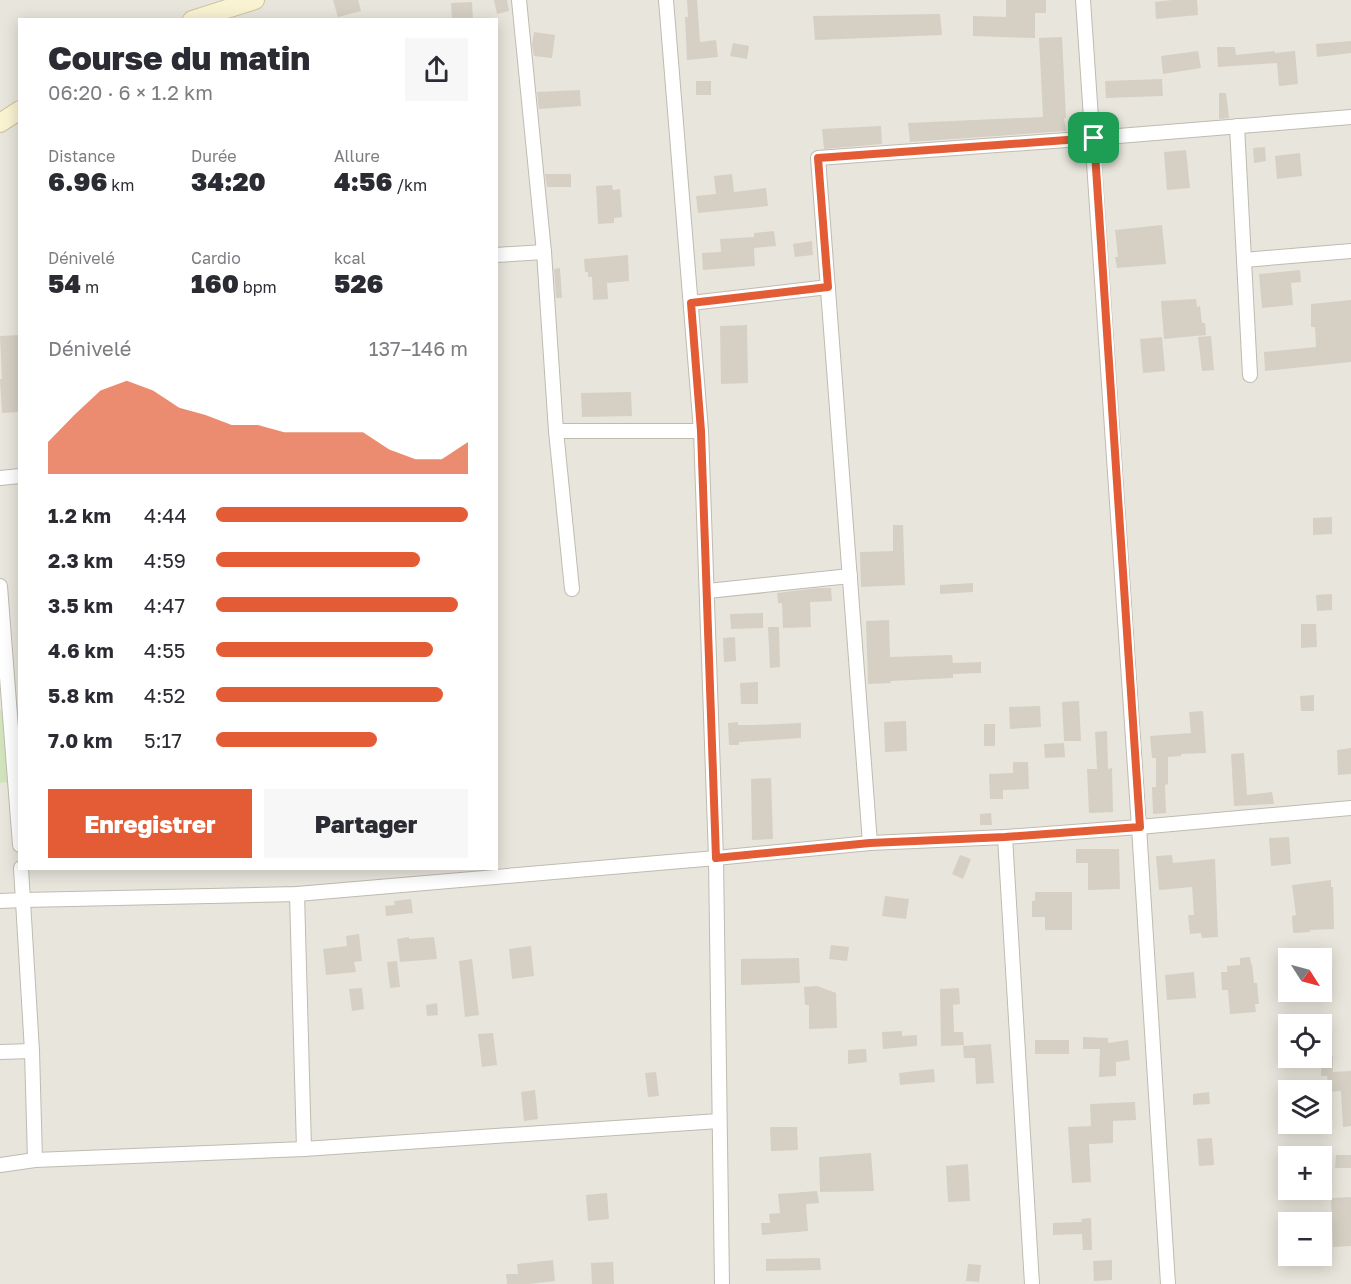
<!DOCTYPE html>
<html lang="fr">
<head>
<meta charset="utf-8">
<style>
	:root { --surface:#fff; --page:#f7f7f7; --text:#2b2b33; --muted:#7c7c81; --accent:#e35c35 }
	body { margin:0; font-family:"Golos Text",sans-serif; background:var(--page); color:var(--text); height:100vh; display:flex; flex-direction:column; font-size:22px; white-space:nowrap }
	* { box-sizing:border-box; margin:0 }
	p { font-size:20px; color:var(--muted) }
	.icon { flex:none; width:33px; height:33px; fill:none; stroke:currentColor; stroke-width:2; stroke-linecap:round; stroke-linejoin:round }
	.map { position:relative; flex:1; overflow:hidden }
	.side { position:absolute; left:18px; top:18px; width:480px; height:852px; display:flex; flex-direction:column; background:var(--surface); border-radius:0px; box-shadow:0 3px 15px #0003 }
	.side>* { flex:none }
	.needle { width:39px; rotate:126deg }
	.controls { position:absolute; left:1278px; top:948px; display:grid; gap:12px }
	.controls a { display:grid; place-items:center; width:54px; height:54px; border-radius:0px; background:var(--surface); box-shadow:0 3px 15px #0003; font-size:30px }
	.pin { position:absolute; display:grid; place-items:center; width:51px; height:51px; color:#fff; margin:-26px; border-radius:12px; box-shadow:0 3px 9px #0006 }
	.round { display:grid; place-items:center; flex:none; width:63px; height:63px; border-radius:0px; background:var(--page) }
	.overview { display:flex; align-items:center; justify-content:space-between; height:102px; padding:0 30px }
	h1 { font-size:33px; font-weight:800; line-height:45px }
	.stats { display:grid; grid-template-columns:repeat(3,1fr); gap:9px; height:102px; padding:6px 30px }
	.stats div { display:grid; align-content:center }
	.stats b { font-size:26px; font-weight:800 }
	.stats small { font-size:16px; font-weight:400 }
	.stats p { font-size:16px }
	.chart { height:168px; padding:12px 30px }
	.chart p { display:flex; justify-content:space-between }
	.chart svg { width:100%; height:108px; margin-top:6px; fill:var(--accent); opacity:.7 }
	.button { display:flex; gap:12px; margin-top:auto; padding:12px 30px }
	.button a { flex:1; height:69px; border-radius:0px; background:var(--accent); color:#fff; font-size:24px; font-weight:800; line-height:69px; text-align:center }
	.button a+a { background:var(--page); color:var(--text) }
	ul { padding:0 30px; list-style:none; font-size:20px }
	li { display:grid; grid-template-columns:96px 72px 1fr; align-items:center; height:45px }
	li i { height:15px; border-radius:8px; background:var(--accent) }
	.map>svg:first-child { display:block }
	.residential { fill:#e8e5dc; fill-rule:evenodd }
	.green { fill:#cfe4bb }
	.building { fill:#d5d0c3 }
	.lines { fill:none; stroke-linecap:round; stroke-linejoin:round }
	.minor-casing { stroke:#c0bbb0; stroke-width:16 }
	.secondary-casing { stroke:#ccc4a0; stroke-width:20 }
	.minor { stroke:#fff; stroke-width:14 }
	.secondary { stroke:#f9f3d2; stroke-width:18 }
	.route-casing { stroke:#fff; stroke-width:12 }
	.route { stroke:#e35c35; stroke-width:8 }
</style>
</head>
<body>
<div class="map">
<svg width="1351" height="1284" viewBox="0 0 1351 1284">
	<rect width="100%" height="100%" fill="#f5f3ed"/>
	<path class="residential" d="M0,0H1351V1284H0V783L19,781L20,868H496V20H20V704L0,710ZM1288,958H1322V992H1288ZM1288,1024H1322V1058H1288ZM1288,1090H1322V1124H1288ZM1288,1156H1322V1190H1288ZM1288,1222H1322V1256H1288Z"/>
	<polygon class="green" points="19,704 19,781 0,783 0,710"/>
	<g class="building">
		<polygon points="333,0 358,0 361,11 338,17"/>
		<polygon points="494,0 507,0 509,11 497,14"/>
		<polygon points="687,0 697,0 700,42 716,40 718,57 687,60 685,17 688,17"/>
		<polygon points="1006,0 1046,0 1046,13 1035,13 1035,38 973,36 973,16 1006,17"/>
		<polygon points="1172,0 1197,0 1198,15 1156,19 1155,2"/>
		<polygon points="472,2 473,20 452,20 451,3"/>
		<polygon points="940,14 942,35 815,40 813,16"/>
		<polygon points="534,32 555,35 552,58 534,56 532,45"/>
		<polygon points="1062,37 1066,118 1064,118 1066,131 910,142 908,123 1043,117 1039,38"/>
		<polygon points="1351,41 1351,53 1317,57 1316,44"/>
		<polygon points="733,43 749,46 747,59 730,56"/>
		<polygon points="1217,47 1235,47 1236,55 1275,51 1275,53 1295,51 1298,84 1279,86 1277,63 1218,67"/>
		<polygon points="1198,51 1201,68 1163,74 1161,56"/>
		<polygon points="1162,79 1163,96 1106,98 1105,81"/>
		<rect x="696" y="81" width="15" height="14"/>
		<polygon points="580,90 581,106 539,109 537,92"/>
		<polygon points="1219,93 1226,93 1229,118 1219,119"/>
		<polygon points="881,126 882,144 824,149 822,129"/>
		<polygon points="1265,147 1266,161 1254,163 1253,148"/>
		<polygon points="1186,150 1190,188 1167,190 1164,152"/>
		<polygon points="1300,153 1302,176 1277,179 1275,156"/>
		<polygon points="545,174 571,174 571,187 547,187"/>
		<polygon points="732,174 734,192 766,188 768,206 698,213 696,196 716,194 714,176"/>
		<polygon points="612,185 613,190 620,189 622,217 614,218 614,223 598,224 596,186"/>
		<polygon points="1162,225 1166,264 1117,268 1115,257 1118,257 1115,230"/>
		<polygon points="774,231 776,246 754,248 755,266 703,270 702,253 721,252 720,239 754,237 754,233"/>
		<polygon points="812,241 813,255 795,257 793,244"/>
		<polygon points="628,255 629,281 607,283 608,299 593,300 592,277 588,277 588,272 585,272 584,259"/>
		<polygon points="560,268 562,298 556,298 554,269"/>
		<polygon points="1300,270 1301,282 1291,283 1293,305 1262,308 1259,274"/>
		<polygon points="1196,299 1197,307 1200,306 1202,323 1205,323 1206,335 1164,339 1161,301"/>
		<polygon points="1351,300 1351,362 1265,371 1264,352 1316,347 1315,327 1311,327 1311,304"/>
		<polygon points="747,325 748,383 721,384 720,326"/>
		<polygon points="20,335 20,412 2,413 0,379 2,379 0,336"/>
		<polygon points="1211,336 1214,370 1202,371 1198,337"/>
		<polygon points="1162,337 1165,371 1143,373 1140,339"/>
		<polygon points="631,392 632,416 582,417 581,393"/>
		<polygon points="1332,517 1332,534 1313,535 1313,518"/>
		<polygon points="893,525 903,525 905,585 861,587 860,552 893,551"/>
		<polygon points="973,583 973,592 940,594 940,585"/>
		<polygon points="818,588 831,588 832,601 810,602 811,627 783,628 782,603 778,603 777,593"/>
		<polygon points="1332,594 1332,610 1317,611 1316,595"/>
		<polygon points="763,613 763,628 731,629 730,614"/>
		<polygon points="889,620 890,657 952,655 953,663 981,662 981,673 953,674 953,678 890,681 891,683 868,684 866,621"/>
		<polygon points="1301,624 1316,624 1317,647 1301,648"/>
		<polygon points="768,627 779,627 780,667 770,668"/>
		<polygon points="735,637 736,661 724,662 723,638"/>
		<polygon points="758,682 758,704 741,704 740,683"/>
		<polygon points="1314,695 1314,711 1301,711 1300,696"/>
		<polygon points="1079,701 1081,741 1064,741 1062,702"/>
		<polygon points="1040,706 1041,727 1010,729 1009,707"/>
		<polygon points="1203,711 1206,753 1181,754 1181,756 1168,757 1168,784 1165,785 1166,813 1153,814 1152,787 1156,787 1156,758 1152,758 1150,736 1191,733 1189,712"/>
		<polygon points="906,721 907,751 885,752 884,722"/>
		<polygon points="738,722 738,725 755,725 801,723 801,738 739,742 739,745 729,745 728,723"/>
		<rect x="984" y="724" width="11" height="22"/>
		<polygon points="1107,731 1108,769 1112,768 1113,812 1089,813 1087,769 1097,769 1095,732"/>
		<polygon points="1064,743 1065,757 1045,758 1044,744"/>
		<polygon points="1351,748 1351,774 1338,775 1337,750"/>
		<polygon points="1244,753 1247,795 1272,792 1274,804 1234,806 1231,754"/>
		<polygon points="1013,762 1028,762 1029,789 1003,790 1003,799 990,799 989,774 1013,773"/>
		<polygon points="771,778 773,839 752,840 751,779"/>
		<polygon points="991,813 992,825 980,825 980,814"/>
		<polygon points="1289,837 1291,864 1271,866 1269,838"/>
		<polygon points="1076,849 1119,849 1120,889 1088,890 1088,863 1076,863"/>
		<polygon points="960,855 971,859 963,879 952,874"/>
		<polygon points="1172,855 1173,863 1215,859 1218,937 1202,938 1201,933 1190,934 1188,915 1194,915 1192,887 1159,890 1156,856"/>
		<polygon points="1331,880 1331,887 1333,887 1334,929 1310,930 1310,932 1293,933 1292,916 1296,915 1292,885"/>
		<polygon points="1035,892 1072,892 1072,930 1045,930 1045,917 1032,917 1032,901 1035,901"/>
		<polygon points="885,896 909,899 906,919 882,916"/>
		<polygon points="411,899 413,913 386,916 385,906 395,905 394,901"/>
		<polygon points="359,934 362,961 354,962 356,972 326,975 323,949 347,946 346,936"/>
		<polygon points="409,937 409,939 434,937 437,959 400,962 397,939"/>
		<polygon points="831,945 849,947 847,961 829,959"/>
		<polygon points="531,946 534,976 512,979 509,949"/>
		<polygon points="1250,957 1251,964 1252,964 1254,983 1257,983 1259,1004 1255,1004 1256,1012 1230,1014 1228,990 1222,990 1221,972 1227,972 1227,966 1240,965 1240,958"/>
		<polygon points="799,958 800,983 741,985 741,959"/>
		<polygon points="472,959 479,1015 465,1017 459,961"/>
		<polygon points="397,961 400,987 390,988 387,962"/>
		<polygon points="1194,972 1196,998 1167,1000 1165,975"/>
		<polygon points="817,986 836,993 837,1028 809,1029 809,1005 805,1005 804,987"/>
		<polygon points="362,988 364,1009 352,1011 349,989"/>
		<polygon points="959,988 960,1004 953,1005 954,1032 963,1032 964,1045 941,1046 940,989"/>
		<polygon points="437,1003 438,1015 427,1016 426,1005"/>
		<polygon points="902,1031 902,1036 917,1035 917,1046 883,1049 882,1032"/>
		<polygon points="493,1033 497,1065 482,1067 478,1034"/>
		<polygon points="1083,1037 1108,1038 1108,1043 1128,1040 1130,1060 1116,1062 1116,1076 1099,1077 1100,1049 1083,1049"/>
		<rect x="1035" y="1040" width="34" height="14"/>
		<polygon points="991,1044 994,1083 976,1084 975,1058 964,1058 963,1046"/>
		<polygon points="866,1049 867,1062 848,1064 848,1050"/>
		<polygon points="1322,1056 1333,1056 1333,1072 1351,1071 1351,1126 1343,1127 1341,1091 1329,1092 1327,1076 1321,1076"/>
		<polygon points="934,1069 935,1082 900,1085 899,1073"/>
		<polygon points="656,1072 659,1096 648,1097 645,1073"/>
		<polygon points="535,1090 538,1119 524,1121 521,1092"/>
		<polygon points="1209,1092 1210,1104 1193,1105 1193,1094"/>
		<polygon points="1135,1102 1136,1120 1113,1121 1113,1143 1089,1144 1091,1182 1072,1183 1068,1127 1091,1126 1090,1104"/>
		<polygon points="770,1127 797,1127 798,1150 771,1151"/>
		<polygon points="1212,1138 1214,1165 1199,1166 1197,1139"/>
		<polygon points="871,1153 874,1191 820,1192 819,1157"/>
		<polygon points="1336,1155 1351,1155 1351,1168 1335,1168"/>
		<polygon points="968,1164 970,1201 948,1202 946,1166"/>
		<polygon points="817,1191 819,1203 806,1204 808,1231 762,1235 761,1223 770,1223 769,1214 780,1213 778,1194"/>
		<polygon points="607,1193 609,1219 588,1221 586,1195"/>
		<polygon points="1351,1197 1351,1246 1333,1247 1331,1198"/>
		<polygon points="1091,1218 1092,1250 1083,1250 1082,1234 1053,1235 1053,1223 1082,1222 1081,1219"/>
		<polygon points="820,1258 821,1270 766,1271 766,1259"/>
		<polygon points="553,1260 555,1281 529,1284 507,1284 506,1274 518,1274 517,1264"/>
		<polygon points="1112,1260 1112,1280 1094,1281 1093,1261"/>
		<polygon points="613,1262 614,1284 592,1284 591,1263"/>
		<polygon points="968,1264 981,1265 979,1282 966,1281"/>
	</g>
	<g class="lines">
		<defs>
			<g id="minor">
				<polyline points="519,0 544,252 556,431 572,589"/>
				<polyline points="666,0 701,431 716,858 722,1284"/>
				<polyline points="1083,0 1139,827 1168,1284"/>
				<polyline points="1237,126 1250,375"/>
				<polyline points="496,255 544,252"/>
				<polyline points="1244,260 1351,251"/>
				<polyline points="691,303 828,287"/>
				<polyline points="556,431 701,431"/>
				<polyline points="0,478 20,476"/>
				<polyline points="0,586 20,845"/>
				<polyline points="708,591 850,576"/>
				<polyline points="1005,837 1032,1284"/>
				<polyline points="870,843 818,158 1094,138 1351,117"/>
				<polyline points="21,868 32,1051 35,1160"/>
				<polyline points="297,894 304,1149"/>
				<polyline points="0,901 24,900 297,894 716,858 870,843 1005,837 1139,827 1351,808"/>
				<polyline points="0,1052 32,1051"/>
				<polyline points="0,1165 35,1160 304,1149 719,1121"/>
			</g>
			<g id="secondary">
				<polyline points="192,20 255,0"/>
				<polyline points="0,123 20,110"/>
			</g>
		</defs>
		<use href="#minor" class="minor-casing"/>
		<use href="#secondary" class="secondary-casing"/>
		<use href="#minor" class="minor"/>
		<use href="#secondary" class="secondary"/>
	</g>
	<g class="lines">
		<defs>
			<polygon id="route" points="1094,138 1140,827 1005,837 870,843 716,858 701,431 691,303 828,287 818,158"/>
		</defs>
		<use href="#route" class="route-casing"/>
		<use href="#route" class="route"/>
	</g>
</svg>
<div class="controls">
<a><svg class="needle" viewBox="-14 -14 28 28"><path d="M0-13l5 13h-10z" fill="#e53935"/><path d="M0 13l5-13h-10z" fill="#7c7c81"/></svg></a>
<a><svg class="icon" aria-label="locate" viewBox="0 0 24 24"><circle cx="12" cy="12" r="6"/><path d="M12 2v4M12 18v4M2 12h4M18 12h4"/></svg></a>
<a><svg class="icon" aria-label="layers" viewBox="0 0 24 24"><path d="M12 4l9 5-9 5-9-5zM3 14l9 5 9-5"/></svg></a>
<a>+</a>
<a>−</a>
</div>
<div class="pin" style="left:1094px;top:138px;background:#1e9e55"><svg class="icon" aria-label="arrive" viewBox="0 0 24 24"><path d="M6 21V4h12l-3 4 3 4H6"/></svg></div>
<section class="side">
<div class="overview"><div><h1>Course du matin</h1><p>06:20 · 6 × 1.2 km</p></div><a class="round"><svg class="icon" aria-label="share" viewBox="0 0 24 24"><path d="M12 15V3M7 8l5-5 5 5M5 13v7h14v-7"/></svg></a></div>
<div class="stats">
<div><p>Distance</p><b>6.96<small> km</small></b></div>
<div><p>Durée</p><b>34:20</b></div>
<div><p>Allure</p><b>4:56<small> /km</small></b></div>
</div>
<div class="stats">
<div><p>Dénivelé</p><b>54<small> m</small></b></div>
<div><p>Cardio</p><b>160<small> bpm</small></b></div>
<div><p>kcal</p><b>526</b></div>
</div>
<div class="chart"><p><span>Dénivelé</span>137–146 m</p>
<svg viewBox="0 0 160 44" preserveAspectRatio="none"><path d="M0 44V31L10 20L20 10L30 6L40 10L50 17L60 20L70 24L80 24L90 27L100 27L110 27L120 27L130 34L140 38L150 38L160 31V44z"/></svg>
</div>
<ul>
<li><b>1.2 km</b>4:44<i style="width:100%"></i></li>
<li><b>2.3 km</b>4:59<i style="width:81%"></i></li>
<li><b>3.5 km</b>4:47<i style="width:96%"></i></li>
<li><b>4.6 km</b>4:55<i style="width:86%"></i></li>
<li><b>5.8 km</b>4:52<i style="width:90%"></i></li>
<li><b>7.0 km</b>5:17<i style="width:64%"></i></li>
</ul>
<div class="button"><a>Enregistrer</a><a>Partager</a></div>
</section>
</div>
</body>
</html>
